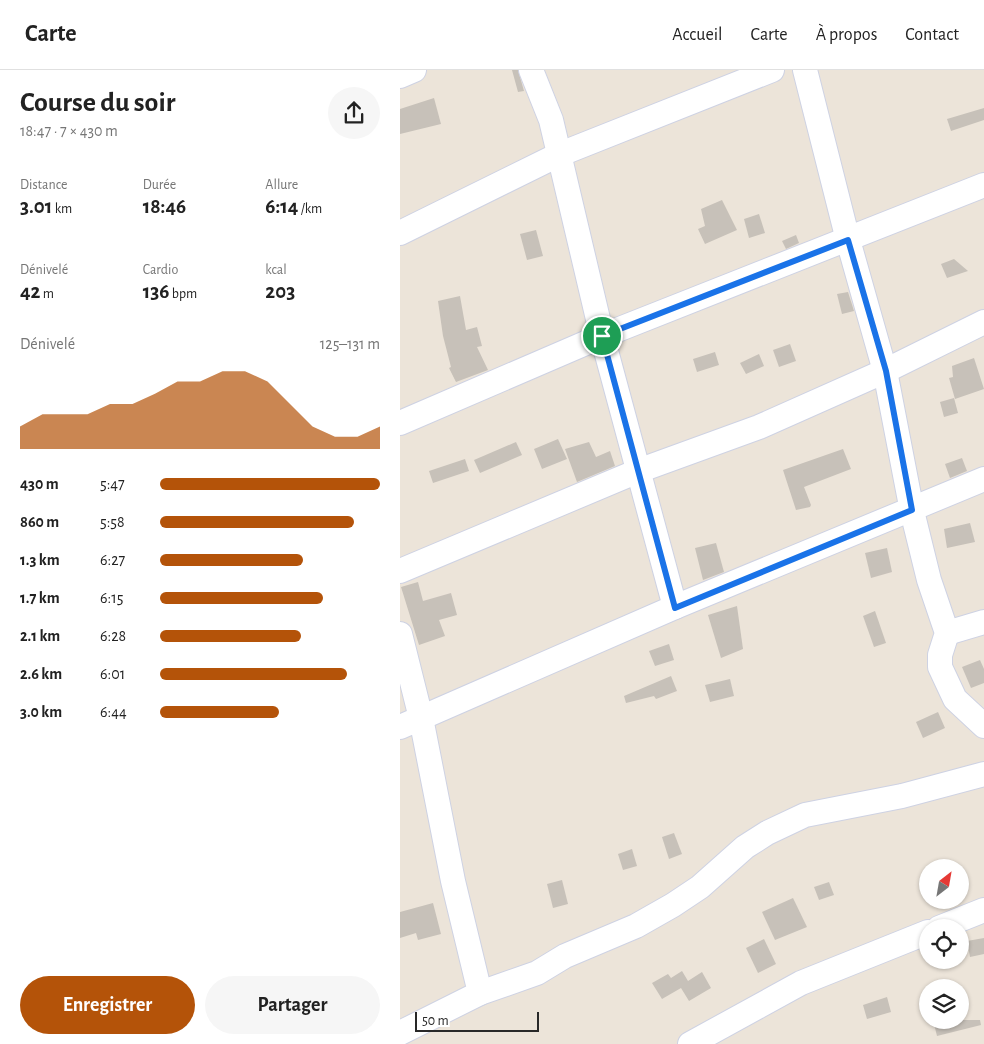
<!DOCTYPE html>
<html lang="fr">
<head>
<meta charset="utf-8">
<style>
	:root { --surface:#fff; --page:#f6f6f6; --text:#222; --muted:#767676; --line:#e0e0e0; --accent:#b45309 }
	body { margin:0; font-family:"Alegreya Sans",sans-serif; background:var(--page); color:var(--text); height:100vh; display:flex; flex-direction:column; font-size:19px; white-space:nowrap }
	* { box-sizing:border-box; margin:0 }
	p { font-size:16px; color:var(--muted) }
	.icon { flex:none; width:28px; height:28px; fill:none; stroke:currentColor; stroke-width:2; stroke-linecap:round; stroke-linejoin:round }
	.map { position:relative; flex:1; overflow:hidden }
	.drawer { display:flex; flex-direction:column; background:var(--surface); width:400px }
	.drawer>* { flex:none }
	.needle { width:32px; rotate:31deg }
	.buttons { position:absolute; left:519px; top:789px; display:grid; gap:10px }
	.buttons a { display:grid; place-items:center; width:50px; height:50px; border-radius:50%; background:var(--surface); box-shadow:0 1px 4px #0004; font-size:25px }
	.scale { position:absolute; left:15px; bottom:12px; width:124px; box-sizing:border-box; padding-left:5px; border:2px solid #282828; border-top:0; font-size:14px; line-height:18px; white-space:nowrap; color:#282828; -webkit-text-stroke:4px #fff; paint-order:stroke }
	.pin { position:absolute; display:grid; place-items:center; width:42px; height:42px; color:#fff; margin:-21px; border:2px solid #fff; border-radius:50%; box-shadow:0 1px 5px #0007 }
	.round { display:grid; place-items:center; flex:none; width:52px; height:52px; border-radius:26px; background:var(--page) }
	.summary { display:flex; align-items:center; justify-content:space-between; height:85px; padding:0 20px }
	h1 { font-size:28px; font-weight:700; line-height:38px }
	.metrics { display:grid; grid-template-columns:repeat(3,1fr); gap:8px; height:85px; padding:5px 20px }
	.metrics div { display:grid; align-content:center }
	.metrics b { font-size:21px; font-weight:700 }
	.metrics small { font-size:14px; font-weight:400 }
	.metrics p { font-size:14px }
	.chart { height:140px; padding:10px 20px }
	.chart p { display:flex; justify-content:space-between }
	.chart svg { width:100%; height:90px; margin-top:5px; fill:var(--accent); opacity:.7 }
	.button { display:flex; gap:10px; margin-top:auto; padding:10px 20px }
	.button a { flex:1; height:58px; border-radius:30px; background:var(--accent); color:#fff; font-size:20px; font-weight:700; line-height:58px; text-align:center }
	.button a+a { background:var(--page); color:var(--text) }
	ul { padding:0 20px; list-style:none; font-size:16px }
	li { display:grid; grid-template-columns:80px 60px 1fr; align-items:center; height:38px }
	li i { height:12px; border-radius:6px; background:var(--accent) }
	header { display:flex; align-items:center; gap:30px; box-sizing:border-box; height:70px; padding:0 25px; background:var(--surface); border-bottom:1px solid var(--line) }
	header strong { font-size:24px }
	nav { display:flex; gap:28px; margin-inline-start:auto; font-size:18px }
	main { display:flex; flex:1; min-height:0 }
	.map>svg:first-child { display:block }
	.building { fill:#c7c1b9 }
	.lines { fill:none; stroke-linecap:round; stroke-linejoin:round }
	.minor-casing { stroke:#ced2e3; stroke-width:26 }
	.minor { stroke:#fff; stroke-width:24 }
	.route-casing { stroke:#fff; stroke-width:10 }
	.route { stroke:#1a73e8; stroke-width:6 }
</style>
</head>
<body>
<header>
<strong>Carte</strong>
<nav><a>Accueil</a><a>Carte</a><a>À propos</a><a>Contact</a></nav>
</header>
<main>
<section class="drawer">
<div class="summary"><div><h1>Course du soir</h1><p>18:47 · 7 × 430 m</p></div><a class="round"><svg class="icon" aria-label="share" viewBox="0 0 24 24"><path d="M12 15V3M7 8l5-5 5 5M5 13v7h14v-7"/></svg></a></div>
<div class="metrics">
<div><p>Distance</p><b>3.01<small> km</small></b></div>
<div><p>Durée</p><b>18:46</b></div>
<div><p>Allure</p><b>6:14<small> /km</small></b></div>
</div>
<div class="metrics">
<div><p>Dénivelé</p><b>42<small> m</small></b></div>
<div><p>Cardio</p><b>136<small> bpm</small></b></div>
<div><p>kcal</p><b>203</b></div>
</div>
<div class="chart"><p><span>Dénivelé</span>125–131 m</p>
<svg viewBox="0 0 160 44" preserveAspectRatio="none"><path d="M0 44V33L10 27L20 27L30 27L40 22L50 22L60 17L70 11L80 11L90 6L100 6L110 11L120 22L130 33L140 38L150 38L160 33V44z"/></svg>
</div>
<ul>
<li><b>430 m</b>5:47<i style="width:100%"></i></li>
<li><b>860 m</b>5:58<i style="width:88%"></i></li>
<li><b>1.3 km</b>6:27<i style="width:65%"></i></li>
<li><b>1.7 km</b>6:15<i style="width:74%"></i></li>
<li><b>2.1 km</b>6:28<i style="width:64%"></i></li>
<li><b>2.6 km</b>6:01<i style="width:85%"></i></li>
<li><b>3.0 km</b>6:44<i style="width:54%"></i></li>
</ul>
<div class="button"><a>Enregistrer</a><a>Partager</a></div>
</section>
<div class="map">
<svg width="584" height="974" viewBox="0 0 584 974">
	<rect width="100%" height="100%" fill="#ece4d9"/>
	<g class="building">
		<polygon points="112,0 118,0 124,21 118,22"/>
		<polygon points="34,28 41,54 0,64 0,39"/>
		<polygon points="584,38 584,50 551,61 547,49"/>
		<polygon points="322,130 337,160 305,174 298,159 305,156 301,139"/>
		<polygon points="359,144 365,163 349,168 344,149"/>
		<polygon points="136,160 143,186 127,190 120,164"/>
		<polygon points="396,165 399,173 386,179 382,171"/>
		<polygon points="554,189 568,201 547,208 541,194"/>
		<polygon points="448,222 454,241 442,244 437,224"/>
		<polygon points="60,226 66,260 77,257 82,276 77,277 88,300 56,312 49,298 51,297 43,266 38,231"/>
		<polygon points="390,274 396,291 379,297 373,280"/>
		<polygon points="315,282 319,295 297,302 293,289"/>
		<polygon points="359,284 364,296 346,304 340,293"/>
		<polygon points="574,288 584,319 555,329 549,308 553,307 552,296"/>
		<polygon points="554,328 558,343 544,347 540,332"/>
		<polygon points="158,369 167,389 142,399 134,379"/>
		<polygon points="116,372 122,385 80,403 74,390"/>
		<polygon points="189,372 196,387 210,381 215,396 177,412 165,379"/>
		<polygon points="443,379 451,399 404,417 411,435 410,437 396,440 383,400"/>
		<polygon points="562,388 567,401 550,408 545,394"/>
		<polygon points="65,389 69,401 33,413 29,401"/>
		<polygon points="570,453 575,472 547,478 544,459"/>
		<polygon points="316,473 324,502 303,510 295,478"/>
		<polygon points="487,478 492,502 471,508 465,483"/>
		<polygon points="18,512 23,531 51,523 57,545 39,550 45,566 19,575 1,517"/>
		<polygon points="337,536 343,579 321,588 308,545"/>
		<polygon points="475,541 486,573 474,577 463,546"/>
		<polygon points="269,574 274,590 255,596 249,581"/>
		<polygon points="580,590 584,599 584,613 571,618 562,597"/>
		<polygon points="271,606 277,621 256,629 254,626 226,633 224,626"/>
		<polygon points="330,609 334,626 310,632 305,615"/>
		<polygon points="538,642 545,658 523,668 516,652"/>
		<polygon points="274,763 282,784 269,789 262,767"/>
		<polygon points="232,779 237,796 223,800 218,784"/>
		<polygon points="162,810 168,834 153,838 147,814"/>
		<polygon points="429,812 434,825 419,830 414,817"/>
		<polygon points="393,828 407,857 375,870 362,842"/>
		<polygon points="33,833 41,864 18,870 16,863 0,868 0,842"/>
		<polygon points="584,868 584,884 570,887 567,871"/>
		<polygon points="364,869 376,894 358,903 346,878"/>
		<polygon points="282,901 288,911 302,902 311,918 289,931 281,918 262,929 252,913 268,904 271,908"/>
		<polygon points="487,927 491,942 467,949 463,935"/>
		<polygon points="533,950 580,950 581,955 537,966"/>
	</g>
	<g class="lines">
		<defs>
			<g id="minor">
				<polyline points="131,0 151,50 202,266 275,537"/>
				<polyline points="405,0 448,170 485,301 512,441 529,510 547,563 540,585 540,597 555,629 584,656"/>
				<polyline points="0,6 14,0"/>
				<polyline points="0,163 158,85 372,0"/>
				<polyline points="0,353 202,266 584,115"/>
				<polyline points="0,501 238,401 359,357 485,301 584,252"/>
				<polyline points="547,563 584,552"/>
				<polyline points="0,564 21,648 53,811 80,923 0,963"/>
				<polyline points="0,657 275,537 584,409"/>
				<polyline points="539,858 584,840"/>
				<polyline points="80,923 137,903 165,886 236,856 273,835 300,817 345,777 367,763 405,745 502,726 584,704"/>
				<polyline points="290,974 401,913 528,862"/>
			</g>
		</defs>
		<use href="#minor" class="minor-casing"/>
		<use href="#minor" class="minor"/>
	</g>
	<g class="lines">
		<defs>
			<polygon id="route" points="448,170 486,301 512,440 275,538 202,266"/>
		</defs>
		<use href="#route" class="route-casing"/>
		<use href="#route" class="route"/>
	</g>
</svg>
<div class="buttons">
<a><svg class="needle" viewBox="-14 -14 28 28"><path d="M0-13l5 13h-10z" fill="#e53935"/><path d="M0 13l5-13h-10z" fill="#767676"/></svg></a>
<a><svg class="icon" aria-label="locate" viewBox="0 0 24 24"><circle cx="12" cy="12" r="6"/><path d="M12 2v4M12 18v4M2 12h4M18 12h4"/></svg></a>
<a><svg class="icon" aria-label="layers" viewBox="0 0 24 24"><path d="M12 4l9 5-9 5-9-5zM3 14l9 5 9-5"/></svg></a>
</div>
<div class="scale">50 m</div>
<div class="pin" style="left:202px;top:266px;background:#1e9e55"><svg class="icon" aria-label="arrive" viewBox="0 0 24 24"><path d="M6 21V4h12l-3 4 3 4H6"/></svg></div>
</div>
</main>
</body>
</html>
